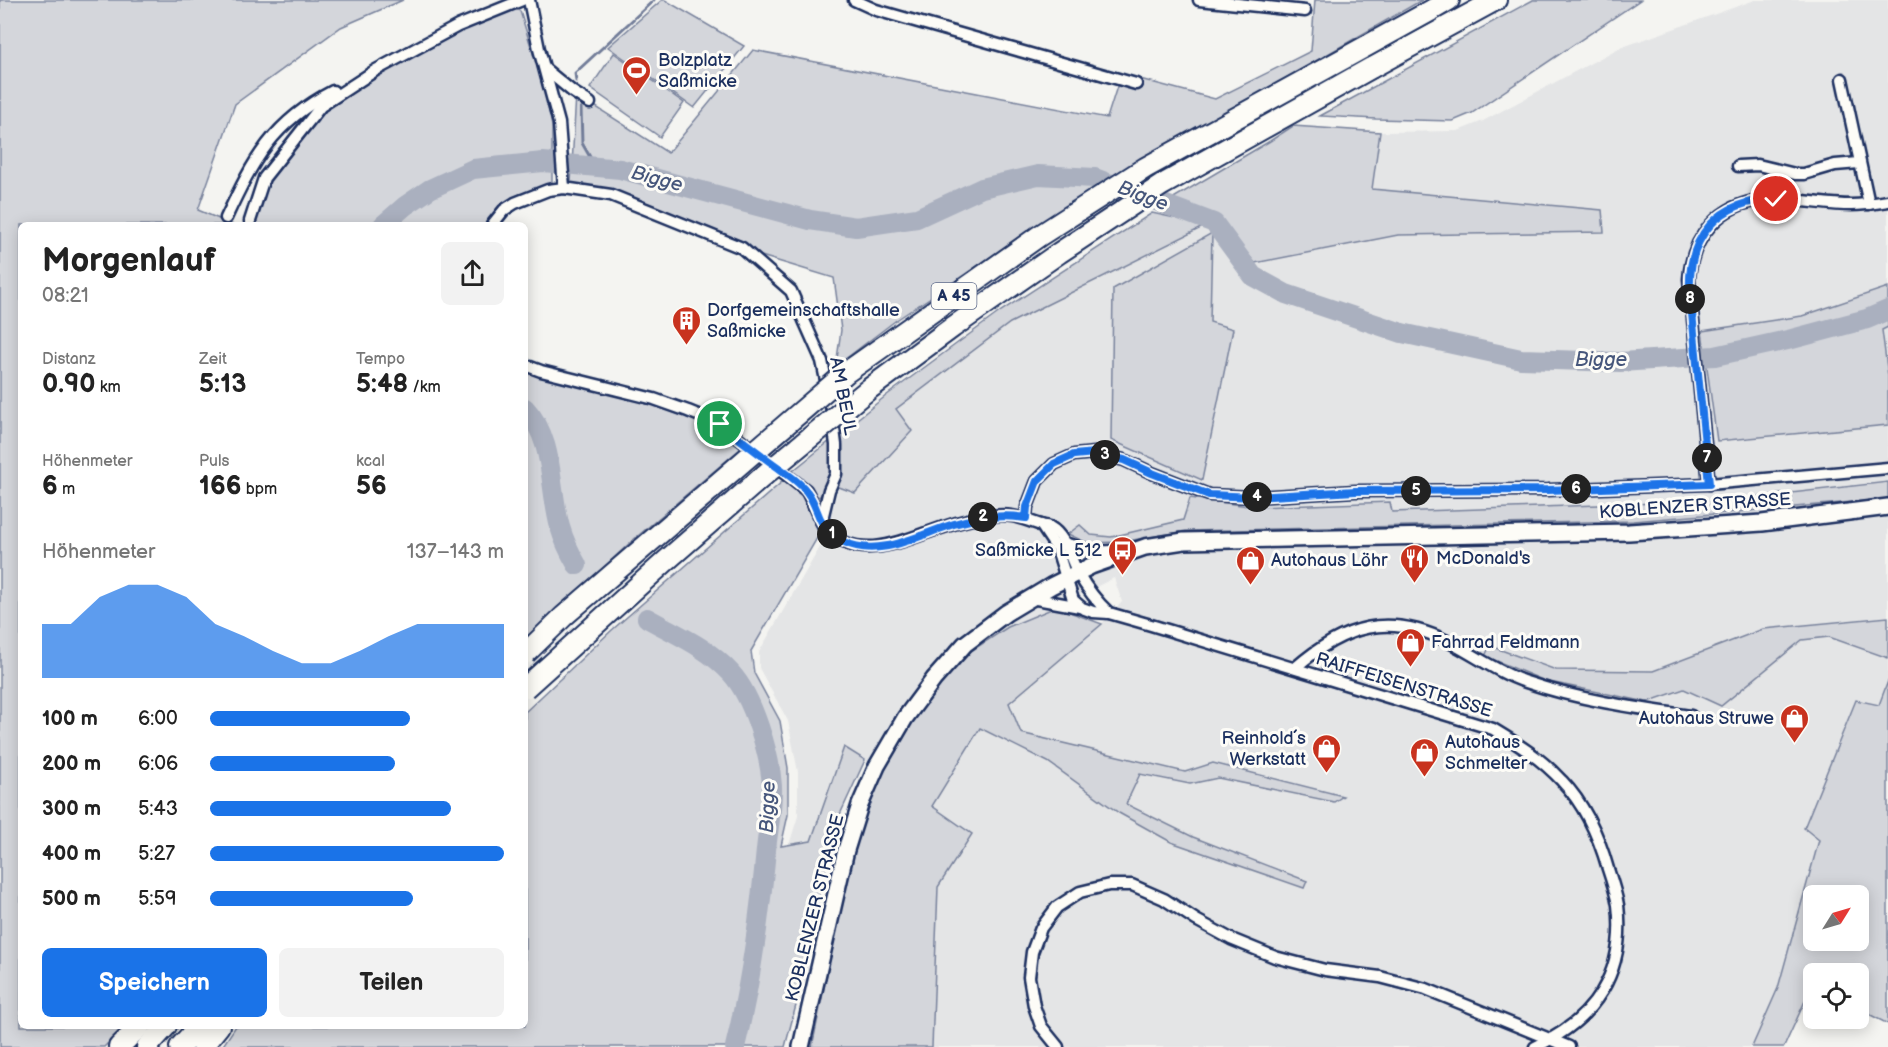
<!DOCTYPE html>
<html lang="de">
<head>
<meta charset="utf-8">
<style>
	:root { --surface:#fff; --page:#f2f2f2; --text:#222; --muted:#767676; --accent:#1a73e8 }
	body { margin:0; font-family:"Balsamiq Sans",sans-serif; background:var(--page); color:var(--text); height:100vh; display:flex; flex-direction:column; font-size:22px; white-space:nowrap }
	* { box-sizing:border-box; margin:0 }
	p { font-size:20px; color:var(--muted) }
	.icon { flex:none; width:33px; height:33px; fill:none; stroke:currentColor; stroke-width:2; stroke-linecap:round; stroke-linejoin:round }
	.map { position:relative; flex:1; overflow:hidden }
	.sheet { position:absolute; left:18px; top:222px; width:510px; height:807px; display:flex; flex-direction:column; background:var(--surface); border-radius:9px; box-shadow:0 3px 15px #0003 }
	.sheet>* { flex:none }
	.needle { width:39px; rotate:53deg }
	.tools { position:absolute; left:1803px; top:885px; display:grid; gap:12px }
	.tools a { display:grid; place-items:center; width:66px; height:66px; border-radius:9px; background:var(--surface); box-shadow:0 3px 15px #0003; font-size:30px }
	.pin { position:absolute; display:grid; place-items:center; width:51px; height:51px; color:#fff; margin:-26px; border:3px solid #fff; border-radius:50%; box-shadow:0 2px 6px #0007 }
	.km { position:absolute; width:30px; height:30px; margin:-15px; border-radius:50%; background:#222; color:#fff; font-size:16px; line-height:30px; text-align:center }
	.round { display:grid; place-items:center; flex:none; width:63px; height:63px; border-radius:9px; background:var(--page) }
	.overview { display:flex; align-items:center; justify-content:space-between; height:102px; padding:0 24px }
	h1 { font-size:33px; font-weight:700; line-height:45px }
	.stats { display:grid; grid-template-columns:repeat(3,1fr); gap:9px; height:102px; padding:6px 24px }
	.stats div { display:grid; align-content:center }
	.stats b { font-size:26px; font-weight:700 }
	.stats small { font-size:16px; font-weight:400 }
	.stats p { font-size:16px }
	.chart { height:168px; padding:12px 24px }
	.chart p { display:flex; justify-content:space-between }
	.chart svg { width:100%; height:108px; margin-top:6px; fill:var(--accent); opacity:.7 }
	.button { display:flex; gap:12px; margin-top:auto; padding:12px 24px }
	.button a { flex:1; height:69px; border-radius:9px; background:var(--accent); color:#fff; font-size:24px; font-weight:700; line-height:69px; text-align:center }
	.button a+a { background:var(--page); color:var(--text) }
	ul { padding:0 24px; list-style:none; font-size:20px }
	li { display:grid; grid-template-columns:96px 72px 1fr; align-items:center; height:45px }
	li i { height:15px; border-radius:8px; background:var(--accent) }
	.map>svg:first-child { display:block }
	.built { fill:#e4e5e6 }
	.green { fill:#d4d6db; stroke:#78829c; stroke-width:1.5; fill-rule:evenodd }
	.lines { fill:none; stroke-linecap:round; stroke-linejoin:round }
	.stream { stroke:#717c98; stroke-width:3 }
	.river { stroke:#aab0bf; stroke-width:20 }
	.minor-casing { stroke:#1b2f5e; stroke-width:15 }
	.secondary-casing { stroke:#1b2f5e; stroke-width:20 }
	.motorway-casing { stroke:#1b2f5e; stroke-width:24 }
	.minor { stroke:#fdfcf7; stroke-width:10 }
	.secondary { stroke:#fdfcf7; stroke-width:15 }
	.motorway { stroke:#fdfcf7; stroke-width:20 }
	.motorway-bridge-casing { stroke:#1b2f5e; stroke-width:24; stroke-linecap:butt }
	.motorway-bridge { stroke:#fdfcf7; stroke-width:20 }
	.route-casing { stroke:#fff; stroke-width:12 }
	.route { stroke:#1a73e8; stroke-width:8 }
	.labels { text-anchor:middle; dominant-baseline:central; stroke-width:6; stroke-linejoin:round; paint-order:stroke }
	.shield { fill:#fdfcf7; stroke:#5f6c8c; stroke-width:1.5 }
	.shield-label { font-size:16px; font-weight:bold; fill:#1b2f5e }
	.poi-label { font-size:18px; fill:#1b2f5e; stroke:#fdfcf7; text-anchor:start }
	.street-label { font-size:18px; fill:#1b2f5e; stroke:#fdfcf7 }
	.water-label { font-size:20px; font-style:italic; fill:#46567b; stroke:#fdfcf7 }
</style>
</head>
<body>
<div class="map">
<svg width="1888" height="1047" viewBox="0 0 1888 1047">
	<rect width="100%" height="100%" fill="#f4f4f1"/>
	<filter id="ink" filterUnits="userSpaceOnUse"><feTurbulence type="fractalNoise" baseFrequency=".0167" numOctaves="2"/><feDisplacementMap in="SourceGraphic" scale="12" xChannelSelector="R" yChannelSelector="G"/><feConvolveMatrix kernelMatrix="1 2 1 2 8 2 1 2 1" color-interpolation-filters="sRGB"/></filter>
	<g filter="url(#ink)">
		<polygon class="built" points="1755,0 1888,0 1888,617 1763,629 1653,671 1556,670 1490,646 1485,656 1647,702 1684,689 1721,706 1802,640 1829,636 1888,658 1888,681 1879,705 1804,829 1819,840 1778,988 1752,1047 932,1047 938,886 972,834 931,807 980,728 1048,762 1119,813 1171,842 1304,887 1307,880 1193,837 1126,804 1140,774 1190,784 1218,778 1334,802 1213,763 1185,772 1021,733 1009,703 1102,624 1122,602 1114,578 1056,607 1008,627 922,704 883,771 844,748 811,841 789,845 798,816 798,772 788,721 759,668 759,652 823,542 839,487 855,493 912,431 896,409 1010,323 1219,219 1255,263 1398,235 1603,232 1601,210 1371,189 1380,132 1458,131 1483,121 1617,49"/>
		<g class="green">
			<polygon points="0,0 403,0 341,27 235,104 198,210 233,225 21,225 21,1026 125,1026 104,1047 0,1047"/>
			<polygon points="662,0 665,0 744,46 694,108 608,47"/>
			<polygon points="1315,0 1422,0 1097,186 895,321 836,366 841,330 834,278 758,255 744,242 611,189 571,183 576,94 668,153 753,50 1107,118 1121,74 1215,99 1311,51"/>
			<polygon points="1533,0 1640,0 1472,113 1453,121 1376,119 1320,116"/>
			<path d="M510,7L520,11L545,92L552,126V182C544,189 535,189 526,192C506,198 498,209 487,225H252L265,179L323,107L377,73L458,28Z"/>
			<polygon points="614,53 684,103 660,137 590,88"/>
			<polygon points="1293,126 1380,132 1372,189 1602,210 1604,232 1398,235 1255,263 1219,219 1165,203 1270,141"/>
			<polygon points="1152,213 1207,225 1010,323 896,409 912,431 855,493 831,484 819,497 789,474 887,395 1001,311"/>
			<polygon points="1212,233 1210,322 1233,329 1202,480 1111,440 1113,289"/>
			<polygon points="1888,287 1888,327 1882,330 1888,376 1888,425 1717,441 1702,331 1802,316"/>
			<polygon points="525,369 652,404 716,429 741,448 632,541 525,640"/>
			<polygon points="783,481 809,502 823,542 817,538 751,651 754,673 780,721 788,768 788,815 781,846 811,841 844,747 865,760 837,821 819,897 805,971 785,1047 222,1047 236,1026 525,1026 525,712 612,630"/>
			<polygon points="1888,482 1888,499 1633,521 1186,531 1121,542 1087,543 1068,534 1080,525 1091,535 1111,537 1183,520 1190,498 1255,507 1390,502 1392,512 1719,501"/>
			<polygon points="1056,607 1102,624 1009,703 1021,733 1185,772 1213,763 1343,796 1334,802 1218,778 1190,784 1140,774 1126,804 1193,837 1307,881 1304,888 1171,842 1119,813 1048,762 980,728 932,806 972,834 938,887 932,1047 812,1047 839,915 859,833 883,771 922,704 971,651 1008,627"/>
			<polygon points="1888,617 1888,658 1829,637 1802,640 1721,706 1684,689 1647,702 1545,681 1485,656 1490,646 1556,670 1653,671 1763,629"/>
			<path d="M1888,681V1024L1859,1009L1858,974H1814L1813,989L1811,988L1784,1047H1752L1778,988L1819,840L1804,828L1856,700L1879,705ZM1814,896H1858V940H1814Z"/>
		</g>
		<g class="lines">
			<g class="stream">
				<polyline points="576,81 575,73 654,0"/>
				<polyline points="581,108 582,143 590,157 589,166"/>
			</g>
			<g class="river">
				<polyline points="383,225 405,206 430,189 473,169 543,162 620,169 810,220 856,227 917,218 982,188 1038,175 1095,178 1214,223 1253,276 1286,294 1402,333 1521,359 1620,362 1715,356 1792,339 1867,319 1888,310"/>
				<path d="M525,408C555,440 549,488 560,527C564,541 570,553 577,565"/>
				<path d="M647,618C677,635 707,647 731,673C753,697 770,754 772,786C773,807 768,829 766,850C760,916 751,982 735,1047"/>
			</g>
			<defs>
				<g id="minor">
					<polyline points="529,0 539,49 559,123 564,188"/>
					<polyline points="854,0 876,10 1136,84"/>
					<polyline points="1199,0 1305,11"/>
					<polyline points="545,69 573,92 590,103"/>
					<polyline points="1842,79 1869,204"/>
					<polyline points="1738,166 1758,165 1795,174 1804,174 1835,165 1859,163"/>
					<path d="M226,218C253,160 273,122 333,91"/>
					<polyline points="250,221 264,178 321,106 376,70 458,26 522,0"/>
					<polyline points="492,225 504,210 515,203 548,190 564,188 611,195 742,248 791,291 822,361 831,405 836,445 836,474 829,490 823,515 823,525"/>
					<path d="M525,365L541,371L654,399L688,411L720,424L806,490C814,503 817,519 827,530C855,559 893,545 926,533C947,526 969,518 992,516C1013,513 1022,519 1041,525C1043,526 1047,526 1050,527C1066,536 1070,559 1078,573C1087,589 1096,601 1109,613"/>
					<path d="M1709,484L1689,279C1692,237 1719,203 1764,200C1793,197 1822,205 1851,205C1864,205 1876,203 1888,201"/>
					<polyline points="1026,518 1027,507 1037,481 1054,464 1074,455 1095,453 1124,460 1152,473 1209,495 1254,497 1355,491 1548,490 1709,484 1888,468"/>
					<path d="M1041,525L1057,549L1073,600L1082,608L1093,612L1109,613L1151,625L1493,729C1518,744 1542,759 1562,781C1586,806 1599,837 1608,869C1612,881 1616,893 1618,905C1626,972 1595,1020 1535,1047"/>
					<polyline points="1064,543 1096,552 1124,550"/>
					<polyline points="1031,598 1080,607"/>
					<path d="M1295,668C1344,625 1389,612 1449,642C1475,655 1498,673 1526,682C1579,700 1636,708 1691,716"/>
					<polyline points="1058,1047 1041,1026 1034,1006 1029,977 1032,952 1041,928 1057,907 1080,892 1109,885 1132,885 1164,899 1196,920 1231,939 1275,957 1325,970 1380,977 1426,989 1569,1047"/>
				</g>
				<polyline id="secondary" points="801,1047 846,850 860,805 877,766 905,718 934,679 965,644 1006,613 1051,586 1091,566 1145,547 1184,541 1629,532 1762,523 1888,507"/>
				<g id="motorway">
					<polyline points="1432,10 1449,0"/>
					<polyline points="1371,68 1496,0"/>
					<polyline points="119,1047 140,1026"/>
					<polyline points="147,1047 166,1026"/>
					<polyline points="180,1047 199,1026"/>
					<polyline points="202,1047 219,1026"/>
				</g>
			</defs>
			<use href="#minor" class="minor-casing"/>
			<use href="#secondary" class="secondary-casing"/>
			<use href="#motorway" class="motorway-casing"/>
			<use href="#minor" class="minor"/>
			<use href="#secondary" class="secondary"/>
			<use href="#motorway" class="motorway"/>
			<defs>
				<g id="motorway-bridge">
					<polyline points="525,654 564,616 847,372 1039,236 1145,168 1432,10"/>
					<polyline points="525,688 667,560 768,472 869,389 953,327 1059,253 1162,185 1371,68"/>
				</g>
			</defs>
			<use href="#motorway-bridge" class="motorway-bridge-casing"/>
			<use href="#motorway-bridge" class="motorway-bridge"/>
		</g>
	</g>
	<g class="lines" filter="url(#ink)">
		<defs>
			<path id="route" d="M720,424C740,439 759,454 779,468C788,475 800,482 807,492C821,510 816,530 844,542C880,559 920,534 954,524C978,517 1001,514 1026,518L1027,507L1037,481L1054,464L1074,455L1095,453L1124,460L1152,473L1209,495L1254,497L1355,491L1548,490L1709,484L1690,293C1687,236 1718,200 1776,199"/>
		</defs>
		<use href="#route" class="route-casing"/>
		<use href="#route" class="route"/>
	</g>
	<defs>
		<symbol id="stadium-pin" viewBox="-11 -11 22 30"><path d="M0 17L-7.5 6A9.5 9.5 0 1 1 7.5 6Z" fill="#c8321e" stroke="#fdfcf7"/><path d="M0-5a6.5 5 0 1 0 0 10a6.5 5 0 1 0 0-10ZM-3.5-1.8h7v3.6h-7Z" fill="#fff"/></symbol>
		<symbol id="building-pin" viewBox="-11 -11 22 30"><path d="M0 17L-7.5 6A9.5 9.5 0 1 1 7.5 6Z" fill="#c8321e" stroke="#fdfcf7"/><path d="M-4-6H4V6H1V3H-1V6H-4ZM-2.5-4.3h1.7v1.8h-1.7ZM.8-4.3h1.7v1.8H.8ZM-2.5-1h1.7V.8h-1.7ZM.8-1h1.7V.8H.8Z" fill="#fff"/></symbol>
		<symbol id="bus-pin" viewBox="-11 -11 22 30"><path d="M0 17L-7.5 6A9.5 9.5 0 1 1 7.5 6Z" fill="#c8321e" stroke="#fdfcf7"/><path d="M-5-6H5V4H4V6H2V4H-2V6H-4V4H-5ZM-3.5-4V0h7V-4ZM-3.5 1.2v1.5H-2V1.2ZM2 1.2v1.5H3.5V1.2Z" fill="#fff"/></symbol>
		<symbol id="restaurant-pin" viewBox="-11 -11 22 30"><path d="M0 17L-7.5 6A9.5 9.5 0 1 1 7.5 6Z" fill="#c8321e" stroke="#fdfcf7"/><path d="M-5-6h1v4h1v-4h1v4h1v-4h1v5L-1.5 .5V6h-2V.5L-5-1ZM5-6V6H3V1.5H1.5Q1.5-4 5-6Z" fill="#fff"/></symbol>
		<symbol id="shop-pin" viewBox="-11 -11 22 30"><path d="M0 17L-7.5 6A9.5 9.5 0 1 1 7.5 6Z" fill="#c8321e" stroke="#fdfcf7"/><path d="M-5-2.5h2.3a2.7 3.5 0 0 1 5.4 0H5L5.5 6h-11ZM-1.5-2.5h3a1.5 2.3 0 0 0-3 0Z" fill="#fff"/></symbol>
	</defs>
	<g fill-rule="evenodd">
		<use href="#stadium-pin" x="620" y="54" width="33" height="45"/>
		<use href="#building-pin" x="670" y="304" width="33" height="45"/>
		<use href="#bus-pin" x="1106" y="534" width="33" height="45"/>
		<use href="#restaurant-pin" x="1398" y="542" width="33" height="45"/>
		<use href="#shop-pin" x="1234" y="544" width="33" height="45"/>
		<use href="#shop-pin" x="1394" y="626" width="33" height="45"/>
		<use href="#shop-pin" x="1778" y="702" width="33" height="45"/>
		<use href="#shop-pin" x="1310" y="732" width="33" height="45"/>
		<use href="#shop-pin" x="1408" y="736" width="33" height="45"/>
	</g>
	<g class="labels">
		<rect class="shield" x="931.5" y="283" width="45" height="26" rx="4.5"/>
		<g class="shield-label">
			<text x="954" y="296">A 45</text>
		</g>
		<g class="poi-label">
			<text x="658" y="60">Bolzplatz<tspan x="658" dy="21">Saßmicke</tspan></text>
			<text x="707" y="310">Dorfgemeinschaftshalle<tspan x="707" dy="21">Saßmicke</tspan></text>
			<text x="1102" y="550" text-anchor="end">Saßmicke L 512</text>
			<text x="1436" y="558">McDonald's</text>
			<text x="1271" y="560">Autohaus Löhr</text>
			<text x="1431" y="642">Fahrrad Feldmann</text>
			<text x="1774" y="718" text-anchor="end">Autohaus Struwe</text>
			<text x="1306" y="738" text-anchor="end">Reinhold´s<tspan x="1306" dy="21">Werkstatt</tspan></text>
			<text x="1445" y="742">Autohaus<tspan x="1445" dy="21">Schmelter</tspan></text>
		</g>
		<g class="street-label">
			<text transform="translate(843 396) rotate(79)">AM BEUL</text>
			<text transform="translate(1695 506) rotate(-4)">KOBLENZER STRASSE</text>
			<text transform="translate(1404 685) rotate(17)">RAIFFEISENSTRASSE</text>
			<text transform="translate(815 908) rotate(-76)">KOBLENZER STRASSE</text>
		</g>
		<g class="water-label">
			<text transform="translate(657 179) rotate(15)">Bigge</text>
			<text transform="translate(1143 196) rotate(21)">Bigge</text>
			<text x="1601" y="360">Bigge</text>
			<text transform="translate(768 807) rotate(-88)">Bigge</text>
		</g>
	</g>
</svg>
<div class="tools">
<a><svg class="needle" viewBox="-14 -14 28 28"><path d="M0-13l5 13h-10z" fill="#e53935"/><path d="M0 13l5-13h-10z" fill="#767676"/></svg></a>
<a><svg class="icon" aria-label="locate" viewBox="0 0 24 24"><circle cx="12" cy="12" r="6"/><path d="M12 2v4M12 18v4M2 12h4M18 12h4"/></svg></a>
</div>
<div class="pin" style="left:720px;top:424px;background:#1e9e55"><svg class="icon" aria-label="arrive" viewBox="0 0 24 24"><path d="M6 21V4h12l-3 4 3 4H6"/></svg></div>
<div class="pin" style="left:1776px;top:199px;background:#d93025"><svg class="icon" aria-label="check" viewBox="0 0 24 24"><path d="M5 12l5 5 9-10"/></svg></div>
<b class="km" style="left:832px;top:534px">1</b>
<b class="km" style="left:983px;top:517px">2</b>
<b class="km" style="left:1105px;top:455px">3</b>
<b class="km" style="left:1257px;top:497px">4</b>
<b class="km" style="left:1416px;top:491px">5</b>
<b class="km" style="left:1576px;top:489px">6</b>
<b class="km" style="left:1707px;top:458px">7</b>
<b class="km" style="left:1690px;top:299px">8</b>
<section class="sheet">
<div class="overview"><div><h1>Morgenlauf</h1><p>08:21</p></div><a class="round"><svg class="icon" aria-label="share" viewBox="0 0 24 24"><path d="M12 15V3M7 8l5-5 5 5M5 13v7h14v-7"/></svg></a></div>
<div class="stats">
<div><p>Distanz</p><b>0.90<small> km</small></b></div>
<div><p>Zeit</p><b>5:13</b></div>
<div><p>Tempo</p><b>5:48<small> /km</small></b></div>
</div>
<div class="stats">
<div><p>Höhenmeter</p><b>6<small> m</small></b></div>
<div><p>Puls</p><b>166<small> bpm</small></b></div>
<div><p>kcal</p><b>56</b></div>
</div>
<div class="chart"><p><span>Höhenmeter</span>137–143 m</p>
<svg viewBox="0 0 160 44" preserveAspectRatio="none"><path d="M0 44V22L10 22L20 11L30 6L40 6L50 11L60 22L70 27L80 33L90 38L100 38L110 33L120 27L130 22L140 22L150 22L160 22V44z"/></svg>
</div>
<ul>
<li><b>100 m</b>6:00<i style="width:68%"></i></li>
<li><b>200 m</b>6:06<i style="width:63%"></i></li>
<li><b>300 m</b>5:43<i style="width:82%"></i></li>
<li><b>400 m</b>5:27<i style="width:100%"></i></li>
<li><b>500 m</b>5:59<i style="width:69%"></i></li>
</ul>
<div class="button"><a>Speichern</a><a>Teilen</a></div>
</section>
</div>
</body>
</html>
